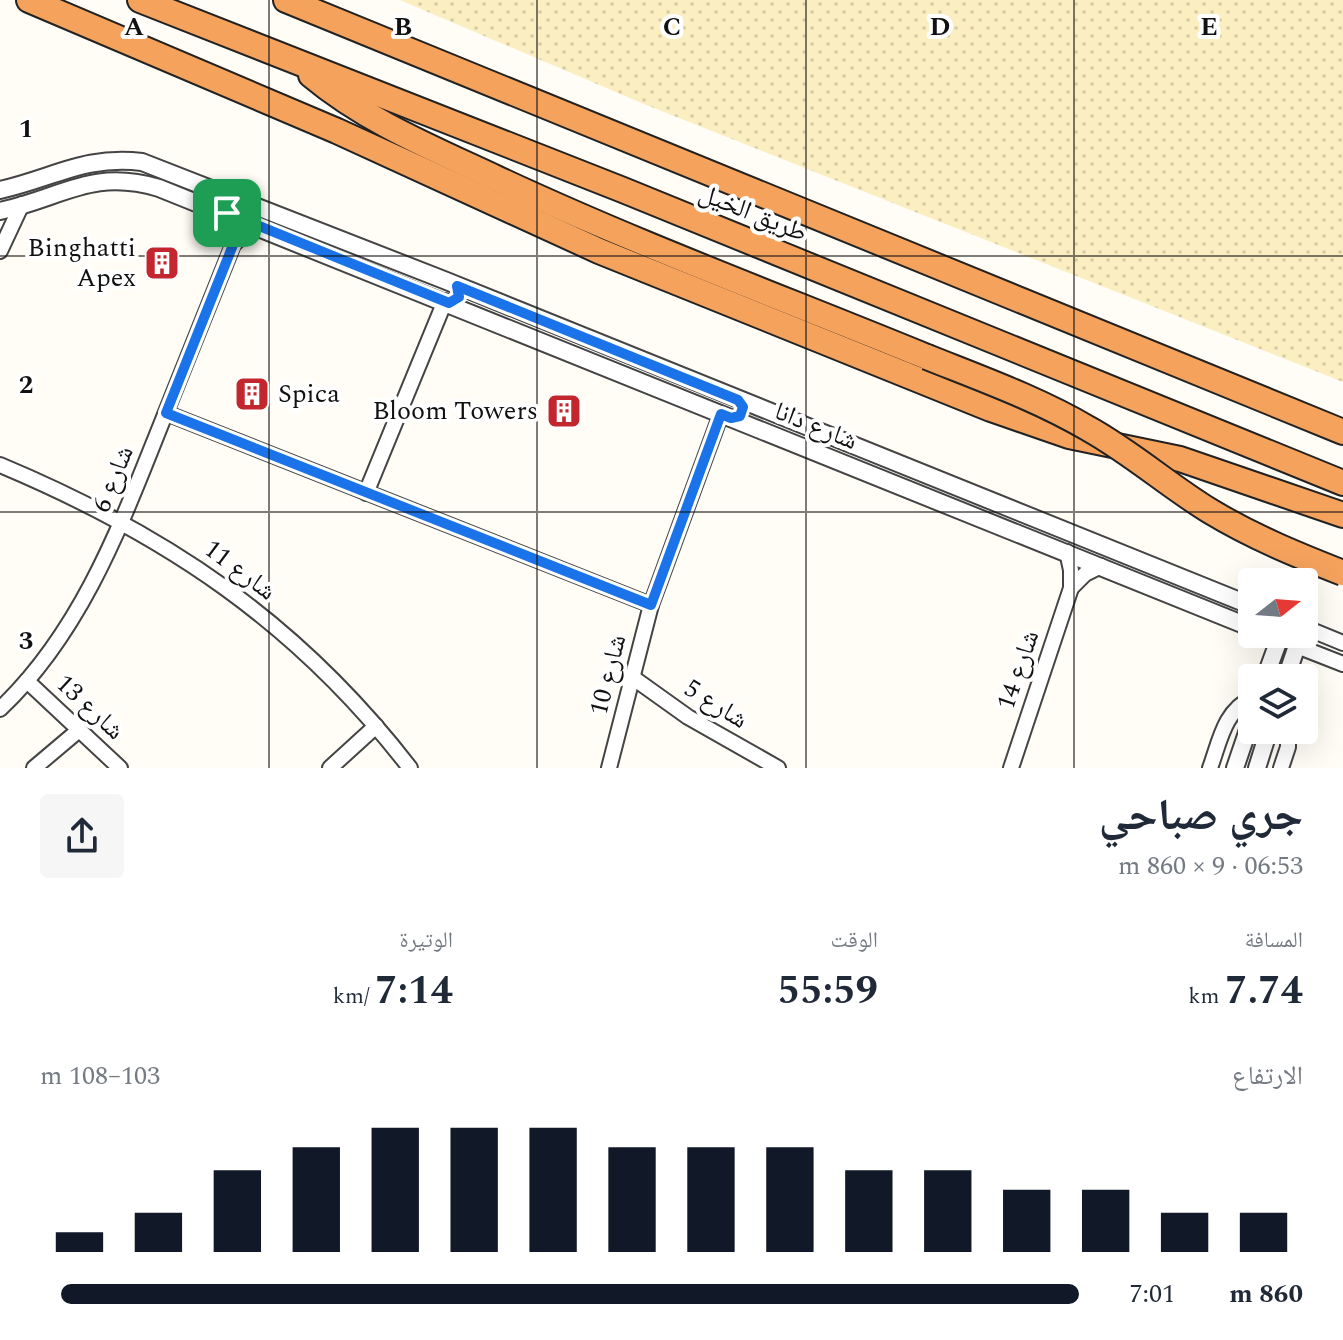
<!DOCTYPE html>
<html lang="ar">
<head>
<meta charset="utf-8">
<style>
	:root { --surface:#fff; --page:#f6f6f7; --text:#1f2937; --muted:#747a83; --accent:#111827 }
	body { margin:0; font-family:Spectral,"Noto Naskh Arabic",serif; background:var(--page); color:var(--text); direction:rtl; height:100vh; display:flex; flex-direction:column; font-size:30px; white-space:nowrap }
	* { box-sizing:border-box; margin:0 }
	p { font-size:26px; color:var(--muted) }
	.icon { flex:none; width:44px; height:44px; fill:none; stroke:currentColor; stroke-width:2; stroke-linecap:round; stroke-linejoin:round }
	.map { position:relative; height:768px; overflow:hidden; direction:ltr }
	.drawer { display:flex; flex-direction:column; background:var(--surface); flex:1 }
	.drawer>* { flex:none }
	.needle { width:52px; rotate:73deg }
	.controls { position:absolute; left:1238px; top:568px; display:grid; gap:16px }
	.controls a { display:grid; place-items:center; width:80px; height:80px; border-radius:8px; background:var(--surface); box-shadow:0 8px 32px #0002; font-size:40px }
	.pin { position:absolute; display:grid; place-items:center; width:68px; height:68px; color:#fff; margin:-34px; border-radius:16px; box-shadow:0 4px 12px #0006 }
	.round { display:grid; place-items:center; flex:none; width:84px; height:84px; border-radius:8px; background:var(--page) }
	.summary { display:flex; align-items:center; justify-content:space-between; height:136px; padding:0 40px }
	h1 { font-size:44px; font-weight:700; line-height:60px }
	.metrics { display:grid; grid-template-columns:repeat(3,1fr); gap:12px; height:136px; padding:8px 40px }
	.metrics div { display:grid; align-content:center }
	.metrics b { font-size:40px; font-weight:700 }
	.metrics small { font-size:22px; font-weight:400 }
	.metrics p { font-size:22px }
	.chart { height:224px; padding:16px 40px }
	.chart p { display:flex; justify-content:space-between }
	.chart svg { width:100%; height:144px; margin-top:8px; stroke:var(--accent); stroke-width:6 }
	ul { padding:0 40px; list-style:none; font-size:26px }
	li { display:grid; grid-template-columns:128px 96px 1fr; align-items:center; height:60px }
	li i { height:20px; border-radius:10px; background:var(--accent) }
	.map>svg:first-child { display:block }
	.sand { fill:url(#sand-dots) }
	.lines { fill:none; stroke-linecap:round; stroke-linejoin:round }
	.minor-casing { stroke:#444; stroke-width:18 }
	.tertiary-casing { stroke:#444; stroke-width:20 }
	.motorway-casing { stroke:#222; stroke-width:28 }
	.minor { stroke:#fff; stroke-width:14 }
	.tertiary { stroke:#fff; stroke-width:16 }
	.motorway { stroke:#f5a25d; stroke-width:24 }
	.motorway-bridge-casing { stroke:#222; stroke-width:28; stroke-linecap:butt }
	.motorway-bridge { stroke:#f5a25d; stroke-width:24 }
	.route-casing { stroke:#fff; stroke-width:16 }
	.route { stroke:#1a73e8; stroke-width:10 }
	.grid { fill:none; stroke:#111; stroke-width:2; stroke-opacity:0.55 }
	.labels { text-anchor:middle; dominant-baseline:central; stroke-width:8; stroke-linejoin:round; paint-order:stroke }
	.street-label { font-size:26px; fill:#111; stroke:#fff }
	.poi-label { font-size:26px; fill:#111; stroke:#fff; text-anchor:end }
	.grid-label { font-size:26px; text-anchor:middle; font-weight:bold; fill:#111; stroke:#fff; stroke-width:8; stroke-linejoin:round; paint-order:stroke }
</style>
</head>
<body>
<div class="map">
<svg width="1343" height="768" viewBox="0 0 1343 768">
	<defs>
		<pattern id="sand-dots" width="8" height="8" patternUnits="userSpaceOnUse" patternTransform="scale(2)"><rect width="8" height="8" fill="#fbeec1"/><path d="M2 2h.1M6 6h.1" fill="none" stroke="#d6cba5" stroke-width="1.8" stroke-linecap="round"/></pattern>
	</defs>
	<rect width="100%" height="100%" fill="#fffdf5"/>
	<polygon class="sand" points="400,0 1343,0 1343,382 644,104"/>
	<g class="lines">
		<defs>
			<g id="minor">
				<polyline points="0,251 22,204"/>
				<polyline points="166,413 651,605"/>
				<path d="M0,465C167,535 298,623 410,768"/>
				<polyline points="366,493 445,301"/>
				<polyline points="1071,588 1085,574 1101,566"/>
				<polyline points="1304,627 1343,643"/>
				<polyline points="1297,646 1343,664"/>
				<polyline points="632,677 688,717 778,768"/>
				<polyline points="27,681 120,768"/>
				<path d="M0,709C78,635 117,535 156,437C182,373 207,309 233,245L241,237L261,227"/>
				<polyline points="34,768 79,730"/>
				<polyline points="330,768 376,726"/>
				<polyline points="609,768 651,605 721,414"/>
				<polyline points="1011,768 1071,588 1071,570 1067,552"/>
				<path d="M1210,768C1220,741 1224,711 1252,698"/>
				<polyline points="1281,768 1288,747 1288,730"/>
			</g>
			<g id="tertiary">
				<path d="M0,190C53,178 86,155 142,162L444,280L1252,606"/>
				<path d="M0,211C62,198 91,168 159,188L1252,628"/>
				<polyline points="1265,678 1281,634"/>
				<polyline points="1286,678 1301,634"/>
				<polyline points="1235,768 1252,718"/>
				<polyline points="1257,768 1269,730"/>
			</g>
			<g id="motorway">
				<polyline points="29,0 337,131 599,251 991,409 1069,436 1180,459 1343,515"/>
				<polyline points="140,0 623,190 1343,483"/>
				<polyline points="286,0 1343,432"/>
				<path d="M311,75C366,121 432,148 496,178C637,244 783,298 927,357"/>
			</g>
		</defs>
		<use href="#minor" class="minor-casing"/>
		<use href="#tertiary" class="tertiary-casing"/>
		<use href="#motorway" class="motorway-casing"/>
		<use href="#minor" class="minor"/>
		<use href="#tertiary" class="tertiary"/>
		<use href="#motorway" class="motorway"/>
		<defs>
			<path id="motorway-bridge" d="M927,357C982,379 1038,399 1089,429C1132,453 1169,486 1210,511C1253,537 1297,555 1343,573"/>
		</defs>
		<use href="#motorway-bridge" class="motorway-bridge-casing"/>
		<use href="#motorway-bridge" class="motorway-bridge"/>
	</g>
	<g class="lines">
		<defs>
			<polygon id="route" points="227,213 449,303 459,297 457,286 738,400 743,407 740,416 731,418 721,414 651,605 166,413 233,245"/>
		</defs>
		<use href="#route" class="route-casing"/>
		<use href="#route" class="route"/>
	</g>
	<path class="grid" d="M269,0V768M537,0V768M806,0V768M1074,0V768M0,256H1343M0,512H1343"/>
	<defs>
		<symbol id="building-square" viewBox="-11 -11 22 22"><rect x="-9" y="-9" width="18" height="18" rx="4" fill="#c4262e" stroke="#fff"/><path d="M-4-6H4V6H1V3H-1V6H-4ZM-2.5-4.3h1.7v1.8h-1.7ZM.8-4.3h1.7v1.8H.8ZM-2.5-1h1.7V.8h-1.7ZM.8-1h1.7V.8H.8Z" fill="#fff"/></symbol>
	</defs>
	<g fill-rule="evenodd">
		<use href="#building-square" x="142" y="243" width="40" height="40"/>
		<use href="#building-square" x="232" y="374" width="40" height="40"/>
		<use href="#building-square" x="544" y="391" width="40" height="40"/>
	</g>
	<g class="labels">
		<g class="street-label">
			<text transform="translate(753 213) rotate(22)">طريق الخيل</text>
			<text transform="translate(816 426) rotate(22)">شارع دانا</text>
			<text transform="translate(113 479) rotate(-68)">شارع 6</text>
			<text transform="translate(240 570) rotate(37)">شارع 11</text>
			<text transform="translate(1018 670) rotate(-71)">شارع 14</text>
			<text transform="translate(608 675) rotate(-76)">شارع 10</text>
			<text transform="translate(716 704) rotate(32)">شارع 5</text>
			<text transform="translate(90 707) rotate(43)">شارع 13</text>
		</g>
		<g class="poi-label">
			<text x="136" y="248">Binghatti<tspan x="136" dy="30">Apex</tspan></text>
			<text x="278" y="394" text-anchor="start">Spica</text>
			<text x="538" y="411">Bloom Towers</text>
		</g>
	</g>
	<g class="grid-label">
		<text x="134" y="35">A</text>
		<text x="403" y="35">B</text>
		<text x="672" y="35">C</text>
		<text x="940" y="35">D</text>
		<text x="1209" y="35">E</text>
		<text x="26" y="137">1</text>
		<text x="26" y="393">2</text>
		<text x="26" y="649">3</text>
	</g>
</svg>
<div class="controls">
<a><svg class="needle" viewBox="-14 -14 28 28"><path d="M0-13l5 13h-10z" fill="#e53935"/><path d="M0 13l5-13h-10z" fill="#747a83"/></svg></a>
<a><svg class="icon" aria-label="layers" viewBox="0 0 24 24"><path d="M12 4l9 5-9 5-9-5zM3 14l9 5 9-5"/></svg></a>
</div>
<div class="pin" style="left:227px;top:213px;background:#1e9e55"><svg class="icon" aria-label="arrive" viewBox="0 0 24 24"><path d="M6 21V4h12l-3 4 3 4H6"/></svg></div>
</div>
<section class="drawer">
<div class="summary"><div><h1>جري صباحي</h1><p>06:53 · 9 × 860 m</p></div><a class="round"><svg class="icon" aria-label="share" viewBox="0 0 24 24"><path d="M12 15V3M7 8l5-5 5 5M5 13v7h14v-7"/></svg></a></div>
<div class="metrics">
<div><p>المسافة</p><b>7.74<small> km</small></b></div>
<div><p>الوقت</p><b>55:59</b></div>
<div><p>الوتيرة</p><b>7:14<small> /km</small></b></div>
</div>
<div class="chart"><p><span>الارتفاع</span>103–108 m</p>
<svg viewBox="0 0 160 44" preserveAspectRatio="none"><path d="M5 44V38M15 44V32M25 44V19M35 44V12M45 44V6M55 44V6M65 44V6M75 44V12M85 44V12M95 44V12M105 44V19M115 44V19M125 44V25M135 44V25M145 44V32M155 44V32"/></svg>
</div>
<ul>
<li><b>860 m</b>7:01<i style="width:98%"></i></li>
</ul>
</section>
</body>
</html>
